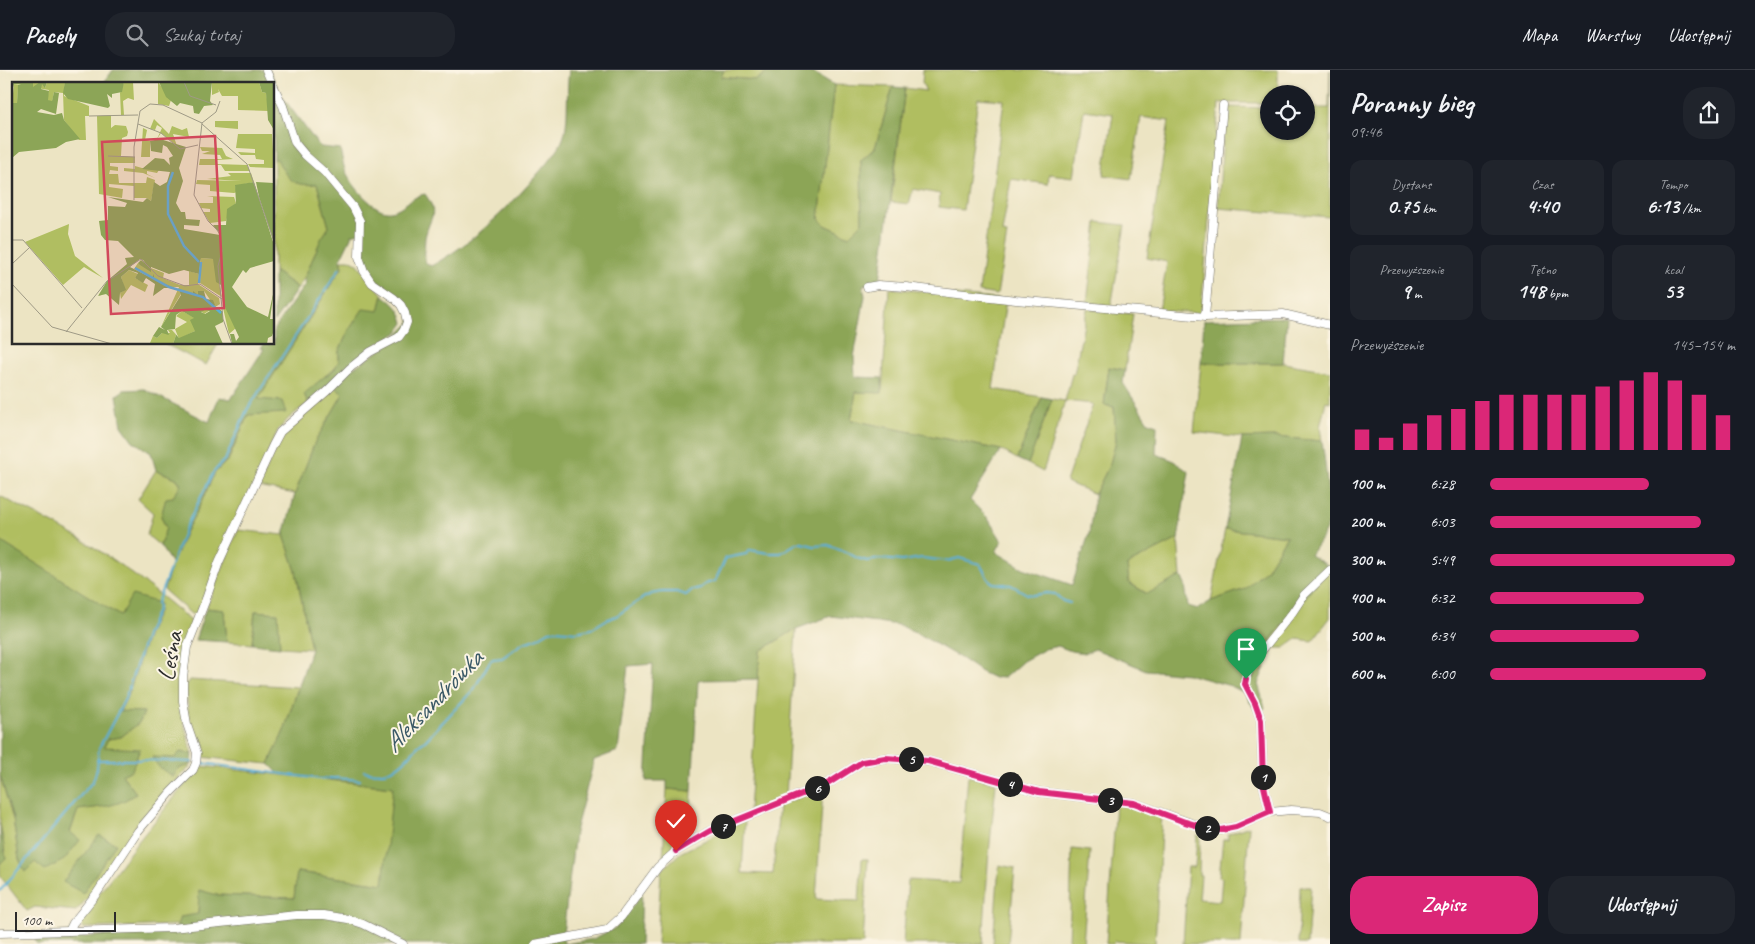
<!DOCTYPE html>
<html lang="pl">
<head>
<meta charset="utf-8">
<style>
	:root { --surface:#171b24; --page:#20242c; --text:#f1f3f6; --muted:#9ea1a6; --line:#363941; --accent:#db2777 }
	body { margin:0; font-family:Caveat,sans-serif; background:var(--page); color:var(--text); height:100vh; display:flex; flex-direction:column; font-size:19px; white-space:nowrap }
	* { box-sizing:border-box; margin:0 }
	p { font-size:16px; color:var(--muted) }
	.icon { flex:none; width:28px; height:28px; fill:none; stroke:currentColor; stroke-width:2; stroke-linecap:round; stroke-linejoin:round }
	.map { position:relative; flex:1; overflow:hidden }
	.sheet { display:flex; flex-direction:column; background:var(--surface); width:425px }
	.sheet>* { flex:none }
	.controls { position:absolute; left:1260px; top:15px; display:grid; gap:10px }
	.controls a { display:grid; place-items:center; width:55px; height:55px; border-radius:50%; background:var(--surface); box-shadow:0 1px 4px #0004; font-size:25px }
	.scale { position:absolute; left:15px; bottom:12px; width:101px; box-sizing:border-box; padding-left:5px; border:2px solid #2b2b2b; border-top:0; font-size:14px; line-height:18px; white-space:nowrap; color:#2b2b2b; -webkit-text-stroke:4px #fcf5e5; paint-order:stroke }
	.pin { position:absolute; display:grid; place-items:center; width:42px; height:42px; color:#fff; margin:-51px -21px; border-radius:50% 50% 50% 0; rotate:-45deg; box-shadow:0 0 5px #0007 }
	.pin .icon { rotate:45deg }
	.km { position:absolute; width:25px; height:25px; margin:-12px; border-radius:50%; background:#222; color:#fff; font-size:14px; line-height:25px; text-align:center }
	.round { display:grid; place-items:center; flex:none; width:52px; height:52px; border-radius:20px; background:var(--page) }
	.headline { display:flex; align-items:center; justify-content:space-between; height:85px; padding:0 20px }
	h1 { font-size:28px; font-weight:600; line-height:38px }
	.metrics { display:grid; grid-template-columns:repeat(3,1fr); gap:8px; height:85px; padding:5px 20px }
	.metrics div { display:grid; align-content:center; border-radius:12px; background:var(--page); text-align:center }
	.metrics b { font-size:21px; font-weight:600 }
	.metrics small { font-size:14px; font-weight:400 }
	.metrics p { font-size:14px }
	.chart { height:140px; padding:10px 20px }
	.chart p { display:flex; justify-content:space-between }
	.chart svg { width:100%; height:90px; margin-top:5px; stroke:var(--accent); stroke-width:6 }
	.action { display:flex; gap:10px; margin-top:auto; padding:10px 20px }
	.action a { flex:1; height:58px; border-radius:20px; background:var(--accent); color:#fff; font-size:20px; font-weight:600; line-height:58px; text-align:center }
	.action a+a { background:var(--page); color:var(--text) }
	ul { padding:0 20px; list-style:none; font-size:16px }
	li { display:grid; grid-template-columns:80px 60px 1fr; align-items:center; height:38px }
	li i { height:12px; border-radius:6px; background:var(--accent) }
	header { display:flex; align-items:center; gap:30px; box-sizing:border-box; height:70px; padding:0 25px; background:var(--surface); border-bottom:1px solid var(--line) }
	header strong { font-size:24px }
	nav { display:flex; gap:28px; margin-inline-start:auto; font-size:18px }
	.search { width:350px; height:45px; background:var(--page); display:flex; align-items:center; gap:12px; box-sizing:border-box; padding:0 18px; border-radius:20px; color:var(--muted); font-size:19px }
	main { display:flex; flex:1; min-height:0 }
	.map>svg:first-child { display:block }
	.green { fill:#b0be61; stroke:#6e7446 }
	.forest { fill:#8ca557; stroke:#5c6841 }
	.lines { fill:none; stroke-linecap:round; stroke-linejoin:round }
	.stream { stroke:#5aafd6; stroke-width:2 }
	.minor-casing { stroke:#6f6c60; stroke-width:9 }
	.minor { stroke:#fff; stroke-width:8 }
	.route-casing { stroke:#fff; stroke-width:10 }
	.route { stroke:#db2777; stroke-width:6 }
	.labels { text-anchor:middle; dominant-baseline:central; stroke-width:4; stroke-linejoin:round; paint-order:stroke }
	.street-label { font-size:25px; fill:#2b2b2b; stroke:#fcf5e5 }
	.water-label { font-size:26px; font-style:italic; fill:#3b5967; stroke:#fcf5e5 }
	.inset-river { fill:none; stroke:#5aafd6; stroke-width:2.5 }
	.inset-road { fill:none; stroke:#9f9a86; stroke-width:1 }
	.view { fill:#d1495b; fill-opacity:0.15; stroke:#d1495b; stroke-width:2.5 }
	.inset-edge { fill:none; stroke:#2b2b2b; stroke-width:2.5 }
</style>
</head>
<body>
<header>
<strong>Pacely</strong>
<div class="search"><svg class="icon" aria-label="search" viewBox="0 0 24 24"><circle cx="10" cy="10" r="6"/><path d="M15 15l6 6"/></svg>Szukaj tutaj</div>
<nav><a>Mapa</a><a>Warstwy</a><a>Udostępnij</a></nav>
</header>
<main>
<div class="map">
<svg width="1330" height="874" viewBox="0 0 1330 874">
	<rect width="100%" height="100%" fill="#fcf5e5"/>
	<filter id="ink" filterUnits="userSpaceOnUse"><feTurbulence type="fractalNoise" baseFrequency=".02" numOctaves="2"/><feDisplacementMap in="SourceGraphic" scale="10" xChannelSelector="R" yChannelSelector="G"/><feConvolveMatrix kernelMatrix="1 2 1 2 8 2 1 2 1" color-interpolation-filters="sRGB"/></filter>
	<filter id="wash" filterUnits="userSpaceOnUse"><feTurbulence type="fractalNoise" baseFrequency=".0096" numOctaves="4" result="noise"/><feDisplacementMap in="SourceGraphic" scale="20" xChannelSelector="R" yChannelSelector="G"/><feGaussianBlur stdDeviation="1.12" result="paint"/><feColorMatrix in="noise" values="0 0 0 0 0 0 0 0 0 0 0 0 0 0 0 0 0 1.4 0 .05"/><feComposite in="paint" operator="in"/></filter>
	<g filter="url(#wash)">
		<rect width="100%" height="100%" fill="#ece4c3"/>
		<g class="green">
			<polygon points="724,0 755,0 767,2 756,10 721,7"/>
			<polygon points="923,0 1278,0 1278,24 1269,24 1269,33 1219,33 1201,243 1159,241 1167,192 1147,188 1169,51 1141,47 1131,109 1104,105 1113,44 1084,40 1074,107 1049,104 1048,114 1011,109 1002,163 1007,164 997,225 979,222 1004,30 978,28 963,140 939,137 940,124 913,119 909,134 891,132 905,18 926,21 922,13"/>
			<polygon points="1330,0 1330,147 1218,138 1225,41 1228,37 1269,38 1269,61 1306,61 1306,38 1329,38"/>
			<polygon points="834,15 893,17 875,78 861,90 862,153 849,166 825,155 819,149"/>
			<path d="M277,88L317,114L329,157C316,176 311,199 298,218L274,201V89Z"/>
			<polygon points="1097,152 1125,155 1111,237 1087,232"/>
			<polygon points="340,190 351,190 357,193 383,225 379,242 363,240 349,260 339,281 339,291 334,300 325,306 308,333 289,348 278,360 196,544 191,544 164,520 172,494 186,461 200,435 214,404 229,389 248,345 342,197"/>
			<polygon points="889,218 1006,230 993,319 1042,327 1017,389 1001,380 851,350 856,322 882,322"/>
			<polygon points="1087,239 1133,244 1125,300 1109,297 1104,335 1114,337 1116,370 1110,394 1095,424 1066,412 1093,334 1065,331 1043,402 1028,394 1052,329 1065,331 1072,304 1074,304"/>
			<polygon points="165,274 218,274 206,295"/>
			<polygon points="1201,293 1283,293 1330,301 1330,332 1326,331 1320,357 1322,371 1275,367 1242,368 1194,362"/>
			<polygon points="335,317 343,324 315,372 295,424 258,417 284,362"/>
			<polygon points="156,400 176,408 181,415 161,446 166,458 160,476 147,465 153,443 138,429"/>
			<path d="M0,426C28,441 57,455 84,471C123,495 157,522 191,551C193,561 187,568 184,577C182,584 181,593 180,600C177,629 184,657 193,684L180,682L178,699L192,694L187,700L168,719L128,771L93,822L76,841L35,837L27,841L0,806V794L6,788L0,754V705L13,749L19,789L35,791L70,763L78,740C98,737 119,736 136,723L122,705L104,677L108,669L121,667L140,652L144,642H119L126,629L148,564L159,539L120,546L0,472Z"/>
			<polygon points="1225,459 1287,466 1266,500 1245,519 1211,531"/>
			<polygon points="238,460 284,465 296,501 311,579 280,577 277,543 255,541 252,574 227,572 224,540 206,538"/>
			<polygon points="1178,469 1181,506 1148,524 1129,513 1127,495"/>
			<polygon points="1330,497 1330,548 1312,571 1297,569 1284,578 1273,578 1270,571"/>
			<polygon points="796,559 786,726 749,741 760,581"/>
			<polygon points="190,610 298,617 284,661 269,694 201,687 189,654 186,616"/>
			<polygon points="200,696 393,717 384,814 297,802 294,828 217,825 199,821 198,844 177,855 83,858 79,850 137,773"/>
			<polygon points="968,706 996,713 988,793 983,874 903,874 908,810 959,813"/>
			<polygon points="667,719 692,721 690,766 679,772 663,788"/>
			<polygon points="823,719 816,829 859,831 862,789 868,789 863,874 657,874 661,801 680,783 745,750 742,803 773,804 779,735"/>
			<polygon points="1116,734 1162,744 1155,874 1115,871 1114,874 1106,874"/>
			<polygon points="1249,756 1241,874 1183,874 1188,797 1195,797 1197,765 1200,766 1199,805 1201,805 1199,829 1220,831 1222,808 1219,807 1223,769 1228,769 1228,764"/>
			<polygon points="1072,779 1090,781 1083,874 1069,873"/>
			<polygon points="999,795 1015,798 1008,874 1010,874 993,874"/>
			<polygon points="1300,817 1311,817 1307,874 1298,874"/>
		</g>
		<g class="forest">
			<path d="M113,0H269L281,25L316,72L321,77L340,79C342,87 343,95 346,102C352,115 375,144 391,141C403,139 412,126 425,124C440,145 429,147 425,168C424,176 425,184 425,192L431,196C473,173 510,137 541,100C550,89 562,77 565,62C569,42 566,20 569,0H724L721,7L756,10L767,2L802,0L816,4L834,15L819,149L825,155L849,166L862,153L861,90L875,78L893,17L905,18L880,210L863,215L865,226L854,287L855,307L882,308V323L856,322L851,350L1001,380L970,430L987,447L1002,471L996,482L1023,498L1072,515L1089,464L1095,424L1110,394L1116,371L1114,337L1104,335L1109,297L1125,300L1123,313L1148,352L1157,355L1156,384L1172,390L1189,402L1178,469L1127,495L1129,513L1147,524L1181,506L1185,515L1188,536L1198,539L1211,531L1245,519L1266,500L1287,466L1225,459L1242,368L1275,367L1322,371C1325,389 1330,436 1329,452C1325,464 1317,475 1310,485L1330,497L1270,570L1273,578L1258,614L1265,638L1256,642L1245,623L1231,616L1187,604L1146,600L1095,579L1085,583L1071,581L1058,576L1045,579L1023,591L1005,607L994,608L981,602L962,589L915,562L899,555L831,546L796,559L760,581L758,609L698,610L692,721L667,719V711H646L653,594L628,596L618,681L594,690L575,762L563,864L564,874L593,869L617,857L642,823L640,874H37L35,870L175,861L180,847L198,844L199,820L217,825L294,828L297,802L383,814L393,717L279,704L269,694L284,661L311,579L296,501L284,465L295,424L315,372L343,324L335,317L350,300L385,277L410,253C412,224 374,219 365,196C360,184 363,173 364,161L352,165L340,190L342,197L258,329L282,331L286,343L248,345L228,389L214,404L200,435L186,461L172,494L160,476L166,458L161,446L166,428L173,427L181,414L176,408L156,400L151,383L133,371L122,356L117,325L124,320L144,319L209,352L219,327L231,329L264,279L261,278L264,274H274V259L306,213L304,209L321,169L329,157L317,114C293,117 287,109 277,89H274V14H103Z"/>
			<polygon points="274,201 298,218 274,252"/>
			<path d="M383,225C394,233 401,239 404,253L397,263L369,279L308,333L304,324L325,306L334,300L339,291V281L349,260L363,239L379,241Z"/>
			<polygon points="1287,247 1283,293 1201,293 1204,250"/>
			<polygon points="1042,327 1052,329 1028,394 1017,389"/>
			<path d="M0,471L120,546L132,525L159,533C159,544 152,553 148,563C138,589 134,616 120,641L144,642L140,652L121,667L108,669L104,677L140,679L132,700L122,705L136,723C119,737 99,737 78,740L70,762L80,770L64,790L45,800L35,792L25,802L19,789L13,749L0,705Z"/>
			<polygon points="206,538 224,540 227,572 195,570"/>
			<polygon points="255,541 278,543 280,577 252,574"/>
			<polygon points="180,682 193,684 192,694 178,699 173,707 159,697 152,687 175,688"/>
			<polygon points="0,754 6,788 0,794"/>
			<polygon points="99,765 116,774 83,823 63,812"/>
		</g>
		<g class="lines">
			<g class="stream">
				<polyline points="97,690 140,690 193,692"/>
				<polyline points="201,693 320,709 336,708 360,710"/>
				<path d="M364,701C384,706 396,701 410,685C415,680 417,675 424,672L474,619L490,591L493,589L502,588L523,573L536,569L549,561L557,560L576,562L591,559L606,550L616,546L643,528L651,524L662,522H677L686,525L692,520L700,518L705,514L715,511L726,488L746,484L750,480L769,483H781L797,473H802L814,476L828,475L850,484L857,488L867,491L881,489L902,491L922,488L947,491L959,488L980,494L988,509L993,513L1011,515L1027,524L1034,525L1047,523L1055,524L1063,531L1070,533"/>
				<polyline points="0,821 93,711 97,699 99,678 125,629 147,563 158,538 157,533 185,459 213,403 226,388 247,340 340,198"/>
			</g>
		</g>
	</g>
	<g filter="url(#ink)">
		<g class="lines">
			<defs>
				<g id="minor">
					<polyline points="266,0 272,14"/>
					<polyline points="867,217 878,215 906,217 1016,230 1205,247 1283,244 1330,255"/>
					<polyline points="1205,247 1223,35"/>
					<polyline points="1270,742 1263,713 1261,650 1255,633 1245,615 1246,609 1251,594 1292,543 1304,525 1330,500"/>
					<polyline points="69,861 73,853 97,823 138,761 171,722 193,700 196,693 197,683 187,654 183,631 183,607 187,577 206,529 219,492 273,375 280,362 327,321 350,298 370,282 399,267 404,260 407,252 405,243 401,235 394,228 372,213 364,201 359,187 360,151 353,137 324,102 305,85 295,73 283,36 274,17"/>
					<polyline points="0,863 172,858 297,845 324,845 348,849 363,854 403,874"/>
					<polyline points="535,874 607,860 621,847 658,797 676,781 710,761 829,713 862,692 885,688 928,691 1039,722 1134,733 1185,751 1206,758 1221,760 1236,757 1270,742 1291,740 1320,742 1330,746"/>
				</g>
			</defs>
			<use href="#minor" class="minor-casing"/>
			<use href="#minor" class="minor"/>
		</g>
	</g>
	<g class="lines" filter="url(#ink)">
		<defs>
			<polyline id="route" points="676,781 710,761 829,713 862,692 885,688 928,691 1039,722 1134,733 1185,752 1206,758 1221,760 1236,757 1270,742 1263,712 1261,650 1255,633 1245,614 1246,609"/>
		</defs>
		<use href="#route" class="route-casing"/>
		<use href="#route" class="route"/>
	</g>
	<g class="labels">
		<g class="street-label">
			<text transform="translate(170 586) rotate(-80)">Leśna</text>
		</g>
		<g class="water-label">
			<text transform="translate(433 631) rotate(-46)">Aleksandrówka</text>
		</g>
	</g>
	<g transform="translate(12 12)">
		<rect width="262" height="262" fill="#ece4c3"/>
		<path d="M21,0L33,2V6L35,0H53L52,14L77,24V34H73L74,58H67L52,38L51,11L42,10L40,20L35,18L37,8L19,5L17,14L13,13V8L6,6L5,21H0L2,2L20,4ZM112,0H121L122,18L116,16L111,19L112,33H109L108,11ZM146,0L159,18L157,24L146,22ZM200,0H247L250,10L254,11L257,29L226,28V14H210L206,7L207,10L200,13ZM99,33V46L103,43L114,44L116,50L115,54L110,56L109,74L123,75V81H98V84L106,85V89L98,88L97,92H106L107,101H134L135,95L143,98L139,119L135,116H122V104L97,102V105L111,107L110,116L87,112L85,34ZM142,37L157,52L160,44L170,48L175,46L177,55L161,52L165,64L149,51L145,57L150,46L145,43L143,48L138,47ZM203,39H226V47L203,45ZM131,46L135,48L133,58L138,59V75H129ZM216,52H260L262,86L238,85L236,82H252V78L244,77L243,73H229L226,70L243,71V67L224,66L226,52ZM188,65L210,66L214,74L221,77L205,78L204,82L235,83L238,89H213L209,83H187L188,77H210L208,73L190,72L198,69H190ZM123,84L130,86L147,88L145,91L135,89V92L143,96L131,91L112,89V86L123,87ZM216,91H239L242,100L223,104L225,110L222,111L198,109V103L184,102L185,98L230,99L195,97L219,94ZM195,114L222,115L224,121L218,126L214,139L198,141L191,130H198V127L189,126L187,121H201V115ZM57,142L56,152L63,174L91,196L72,185L51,203L13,160ZM189,176L202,177L210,215L188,201ZM126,181L152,191L151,196L168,203H177V189L187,192L186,202L207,216L208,222L192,232L188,228L201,222L192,209L186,214L167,208L169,212L149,245L167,205H158L122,187ZM117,188L126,192L123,196L136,203L133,210L119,203L109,217L108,211L113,208L109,195ZM215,225L224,246L217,252L211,226ZM170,229L183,236V249L167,257L163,247L175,240L164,234ZM156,248H160L164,253L161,262L138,261L141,254L145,256L150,251H158Z" fill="#b0be61"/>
		<path d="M0,0H21V5L28,0H35L33,6L30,2L29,7L37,9L36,18L40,19L42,10L47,11L44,32L29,27L25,30L42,33L50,31L52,38L68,57L54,60L44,66L7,70L0,76V21H5L6,3L9,2H2L0,9ZM53,0H112L110,10L100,12V16L95,12L98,24L96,26L56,17L51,11ZM147,0H200L198,19L201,23L192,24L187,32L182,31L181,24L168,21L165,24L154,15ZM247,0H262V48L256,38L254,11L250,10ZM148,57L174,65L167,86L171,99L164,121L169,130H173L174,137L188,138L187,144L172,143V147L208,153L201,143H214L215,127L224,121L223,103L242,100L262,163V179L238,186L234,191L231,188L220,205L235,225L256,235L262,208L258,237H262V248L260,254L256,256L255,262H220L218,252H222L224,259L227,255L211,221L209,203L204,200L201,177L189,176L187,192L172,188L157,192L139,185V190L128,183L126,181L129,178L134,182L131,178L128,177L118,185L140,196L142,192V197L162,206H152L141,214L143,202L134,196L131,201L123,196L126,191L117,188L109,195L114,208L108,211L107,223L94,212L86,214L95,199L115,182L113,176L122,175L106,159L93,158L89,153L87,139L96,138V124L113,125L115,121L96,115L131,120L135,116L139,119L142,100L148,104L155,100L158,90L130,87L143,76L152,77L158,83L157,76L161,74L155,65L151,63L150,71L139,69L138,59ZM244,100L262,101V161L247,115ZM167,208L181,212V209L186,213V209H192L194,217L201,218L203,223L189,230L193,232L198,229L193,228L205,225L211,230V240L203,244L211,262H161L164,253L160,248L167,256L183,249L178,238L182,236L170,229L164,233L163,247L155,248L157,253L150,251L145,256L141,254L147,245L153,248L149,245L169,213Z" fill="#8ca557"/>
		<path class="inset-river" d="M161,90L156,104V132L172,164L187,180M123,186L157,205L191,215L209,231M187,201L189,180"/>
		<path class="inset-road" d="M172,0L178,14L204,23M77,34L126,33M190,41L182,113L196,139L207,150L210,169L206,184L211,237L220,262M190,41L204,30L208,19M126,42L149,51L168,67L186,63M190,42L235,82L263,162M96,74L123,75M122,118V65L128,29L138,22L151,23L190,41M0,158H11L70,226M0,182L17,166M0,202L40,245L100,262M54,250L95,199L129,177L146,194L173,204L188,202L210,217"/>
		<path class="view" d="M203,54L212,226L99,232L90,60Z"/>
		<rect width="262" height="262" class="inset-edge"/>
	</g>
</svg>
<div class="controls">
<a><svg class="icon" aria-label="locate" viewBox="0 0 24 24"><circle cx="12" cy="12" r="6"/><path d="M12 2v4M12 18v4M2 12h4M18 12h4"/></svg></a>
</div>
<div class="scale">100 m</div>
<div class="pin" style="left:1246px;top:609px;background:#1e9e55"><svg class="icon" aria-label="arrive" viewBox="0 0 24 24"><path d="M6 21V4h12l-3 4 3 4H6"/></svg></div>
<div class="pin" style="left:676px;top:781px;background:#d93025"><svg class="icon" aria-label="check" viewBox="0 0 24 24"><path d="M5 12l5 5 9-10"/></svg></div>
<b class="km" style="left:1263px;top:707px">1</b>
<b class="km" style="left:1207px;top:758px">2</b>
<b class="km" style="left:1110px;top:730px">3</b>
<b class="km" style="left:1010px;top:714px">4</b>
<b class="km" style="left:911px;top:689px">5</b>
<b class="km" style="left:817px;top:718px">6</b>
<b class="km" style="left:723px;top:756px">7</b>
</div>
<section class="sheet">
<div class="headline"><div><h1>Poranny bieg</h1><p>09:46</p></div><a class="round"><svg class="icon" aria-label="share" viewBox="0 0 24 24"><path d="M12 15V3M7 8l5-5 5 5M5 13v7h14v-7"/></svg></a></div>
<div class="metrics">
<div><p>Dystans</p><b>0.75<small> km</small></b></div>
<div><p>Czas</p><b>4:40</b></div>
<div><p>Tempo</p><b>6:13<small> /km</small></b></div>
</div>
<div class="metrics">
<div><p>Przewyższenie</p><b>9<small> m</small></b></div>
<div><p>Tętno</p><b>148<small> bpm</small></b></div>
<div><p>kcal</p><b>53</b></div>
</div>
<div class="chart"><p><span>Przewyższenie</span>145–154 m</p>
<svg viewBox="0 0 160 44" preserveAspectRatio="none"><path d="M5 44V34M15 44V38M25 44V31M35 44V27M45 44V24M55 44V20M65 44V17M75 44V17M85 44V17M95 44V17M105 44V13M115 44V10M125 44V6M135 44V10M145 44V17M155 44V27"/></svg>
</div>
<ul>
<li><b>100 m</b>6:28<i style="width:65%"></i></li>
<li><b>200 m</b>6:03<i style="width:86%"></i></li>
<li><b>300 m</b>5:49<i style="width:100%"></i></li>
<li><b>400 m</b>6:32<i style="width:63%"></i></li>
<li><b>500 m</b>6:34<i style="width:61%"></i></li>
<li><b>600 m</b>6:00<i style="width:88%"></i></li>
</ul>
<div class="action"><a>Zapisz</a><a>Udostępnij</a></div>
</section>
</main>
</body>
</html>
